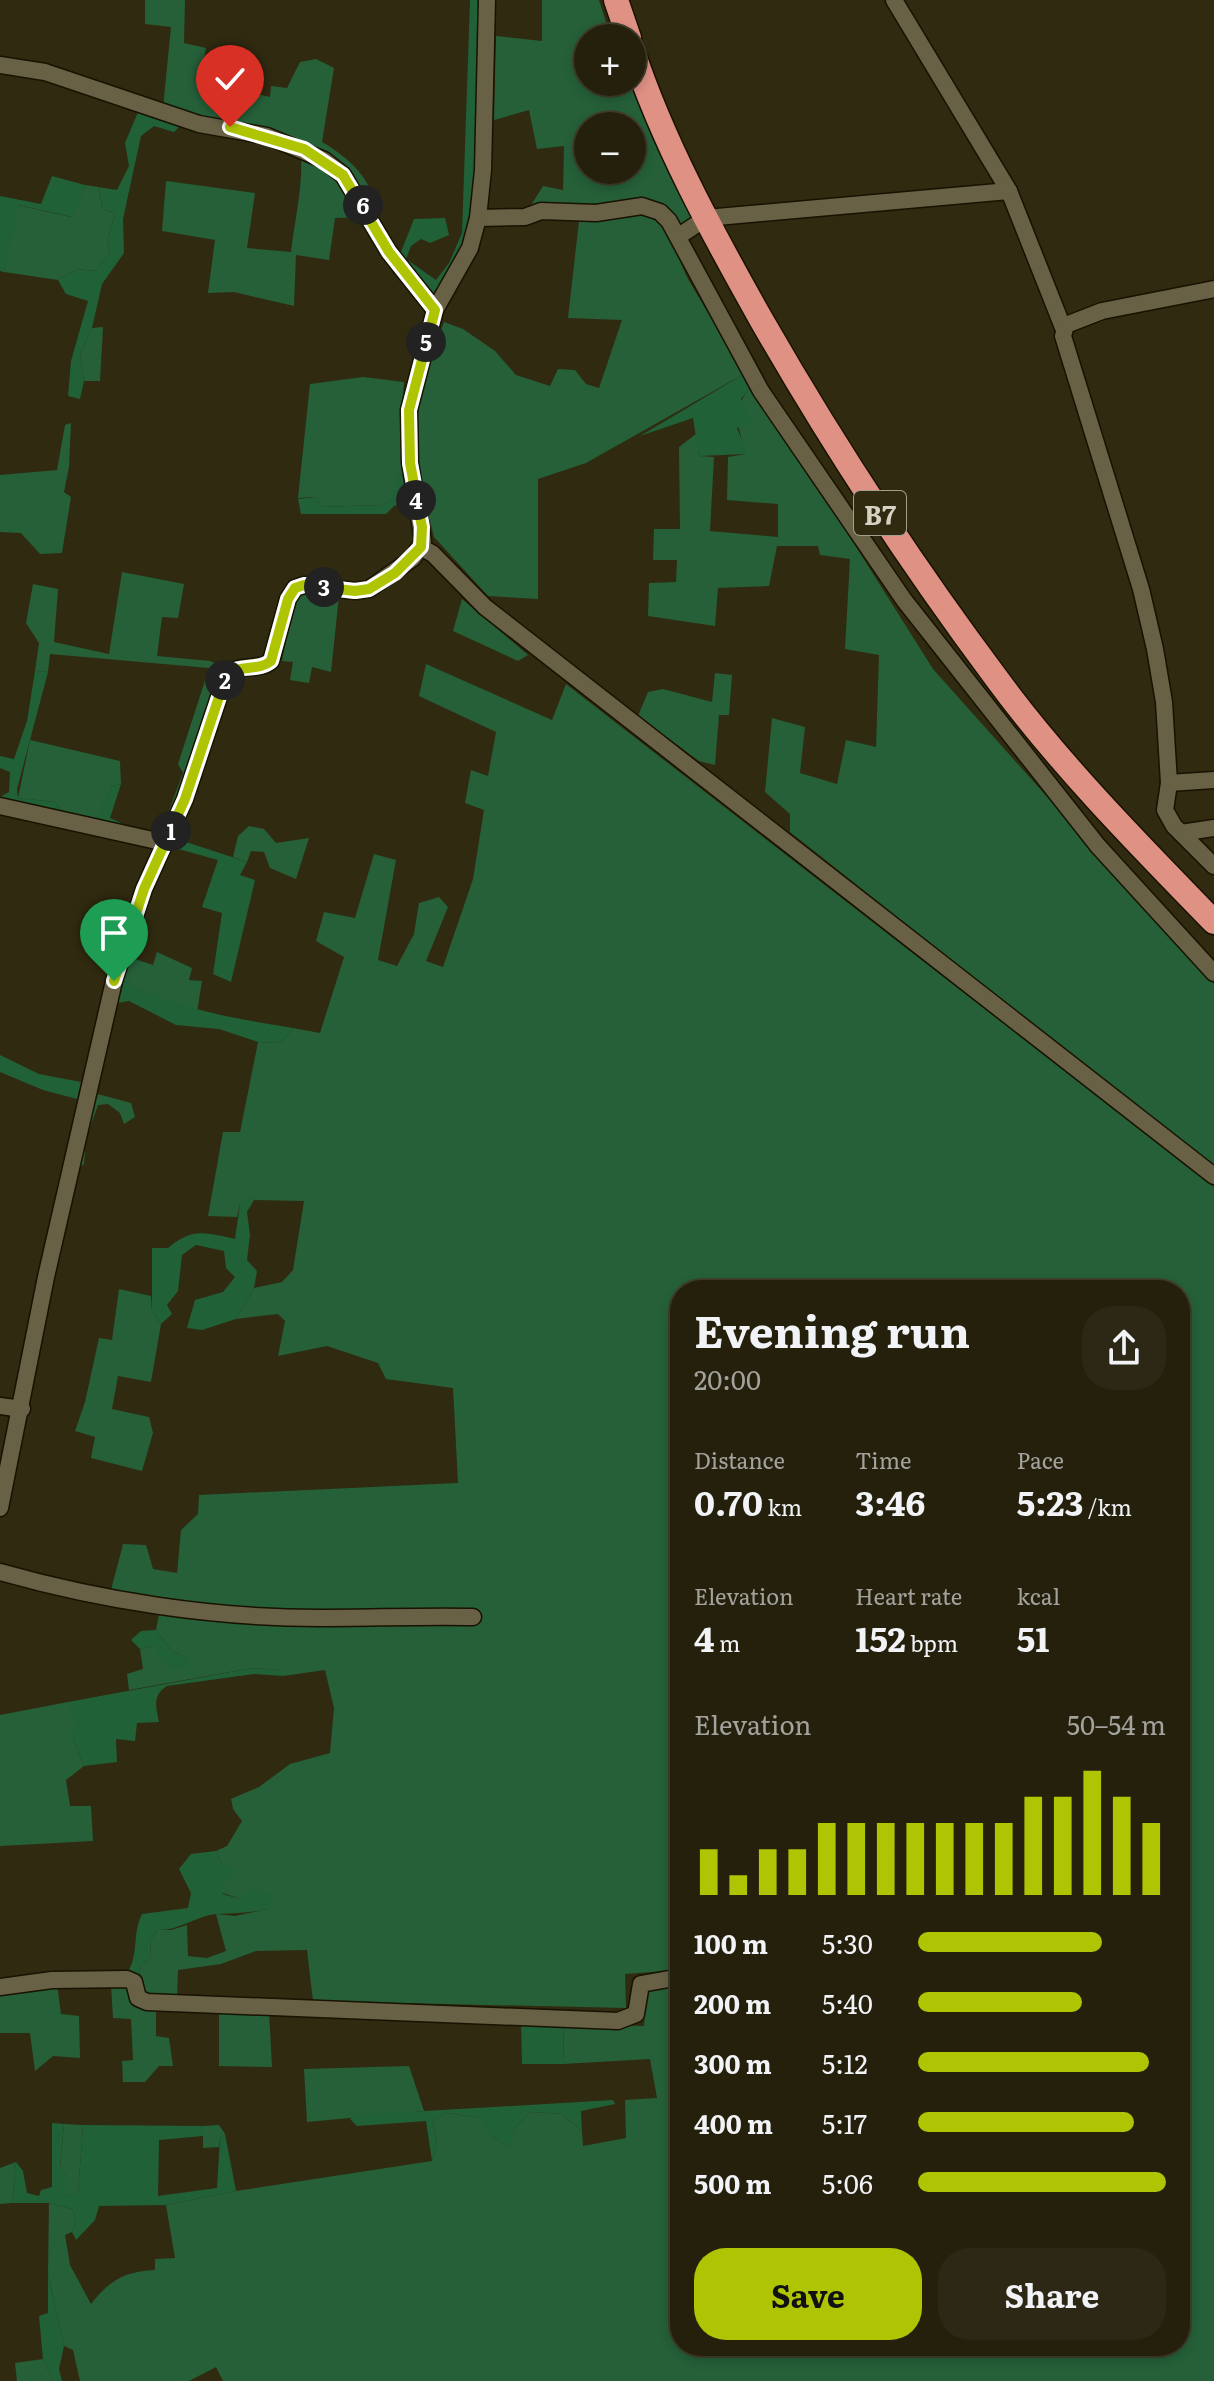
<!DOCTYPE html>
<html lang="en">
<head>
<meta charset="utf-8">
<style>
	:root { --surface:#24200c; --page:#2c2815; --text:#f1f3f6; --muted:#a3a39d; --line:#413e2d; --accent:#afc504 }
	body { margin:0; font-family:Literata,serif; background:var(--page); color:var(--text); height:100vh; display:flex; flex-direction:column; font-size:30px; white-space:nowrap }
	* { box-sizing:border-box; margin:0 }
	p { font-size:26px; color:var(--muted) }
	.icon { flex:none; width:44px; height:44px; fill:none; stroke:currentColor; stroke-width:2; stroke-linecap:round; stroke-linejoin:round }
	.map { position:relative; flex:1; overflow:hidden }
	.drawer { position:absolute; left:670px; top:1280px; width:520px; height:1076px; display:flex; flex-direction:column; background:var(--surface); border-radius:32px; box-shadow:0 4px 12px #0003,0 0 0 2px var(--line) }
	.drawer>* { flex:none }
	.fabs { position:absolute; left:574px; top:24px; display:grid; gap:16px }
	.fabs a { display:grid; place-items:center; width:72px; height:72px; border-radius:50%; background:var(--surface); box-shadow:0 4px 12px #0003,0 0 0 2px var(--line); font-size:40px }
	.pin { position:absolute; display:grid; place-items:center; width:68px; height:68px; color:#fff; margin:-82px -34px; border-radius:50% 50% 50% 0; rotate:-45deg; box-shadow:0 0 8px #0007 }
	.pin .icon { rotate:45deg }
	.km { position:absolute; width:40px; height:40px; margin:-20px; border-radius:50%; background:#222; color:#fff; font-size:22px; line-height:40px; text-align:center }
	.round { display:grid; place-items:center; flex:none; width:84px; height:84px; border-radius:32px; background:var(--page) }
	.summary { display:flex; align-items:center; justify-content:space-between; height:136px; padding:0 24px }
	h1 { font-size:44px; font-weight:700; line-height:60px }
	.stats { display:grid; grid-template-columns:repeat(3,1fr); gap:12px; height:136px; padding:8px 24px }
	.stats div { display:grid; align-content:center }
	.stats b { font-size:34px; font-weight:700 }
	.stats small { font-size:22px; font-weight:400 }
	.stats p { font-size:22px }
	.chart { height:224px; padding:16px 24px }
	.chart p { display:flex; justify-content:space-between }
	.chart svg { width:100%; height:144px; margin-top:8px; stroke:var(--accent); stroke-width:6 }
	.button { display:flex; gap:16px; margin-top:auto; padding:16px 24px }
	.button a { flex:1; height:92px; border-radius:32px; background:var(--accent); color:#111; font-size:32px; font-weight:700; line-height:92px; text-align:center }
	.button a+a { background:var(--page); color:var(--text) }
	ul { padding:0 24px; list-style:none; font-size:26px }
	li { display:grid; grid-template-columns:128px 96px 1fr; align-items:center; height:60px }
	li i { height:20px; border-radius:10px; background:var(--accent) }
	.map>svg:first-child { display:block }
	.green { fill:#256039; fill-rule:evenodd }
	.forest { fill:#206138 }
	.lines { fill:none; stroke-linecap:round; stroke-linejoin:round }
	.minor-casing { stroke:#181200; stroke-width:19 }
	.highway-casing { stroke:#181200; stroke-width:27 }
	.minor { stroke:#686146; stroke-width:16 }
	.highway { stroke:#df9184; stroke-width:24 }
	.route-casing { stroke:#fff; stroke-width:16 }
	.route { stroke:#afc504; stroke-width:10 }
	.labels { text-anchor:middle; dominant-baseline:central; stroke-width:6; stroke-linejoin:round; paint-order:stroke }
	.shield { fill:#302a10; stroke:#a4a08d; stroke-width:2 }
	.shield-label { font-size:26px; font-weight:bold; fill:#d6d2c3 }
</style>
</head>
<body>
<div class="map">
<svg width="1214" height="2381" viewBox="0 0 1214 2381">
	<rect width="100%" height="100%" fill="#302a10"/>
	<g class="green">
		<path d="M145,0H185L184,43L206,48L200,81L270,97L271,86L287,88L300,62L316,59L334,68L322,142C348,157 376,181 375,214L358,184L343,168L163,108L171,27L145,24Z"/>
		<path d="M542,0H599L611,38H588V82H630L695,217L679,226L663,207L528,210L543,186L563,190L564,146L537,149L529,110L494,120L496,36L542,41ZM588,126H632V170H588Z"/>
		<path d="M301,153L337,174L364,217L335,218L329,260L296,255L294,306L234,292L208,293L215,240L162,231L166,181L255,193L247,248L291,252C295,218 303,187 301,153Z"/>
		<polygon points="85,185 98,187 103,209 115,214 107,241 110,253 95,271 77,269 58,280 4,272 17,205 71,217"/>
		<polygon points="641,210 655,216 667,233 688,279 744,374 586,463 538,479 538,599 488,596 434,537 419,477 418,415 423,381 444,322 463,329 495,351 516,375 550,386 558,369 575,370 586,384 599,388 622,320 568,318 579,221"/>
		<polygon points="103,327 100,381 84,381 80,355 92,328"/>
		<polygon points="363,377 404,382 400,443 405,479 399,472 393,499 382,505 321,507 316,497 298,498 310,384"/>
		<path d="M750,388L824,496L933,669L1214,984V1167L790,832V814L765,792L772,718L805,727L800,773L837,784L846,740L876,747L879,655L845,649L850,559L820,555L818,546H777L769,586L718,588L715,626L648,616L649,583L676,582L677,560H653L654,529H680L679,447L696,434L699,456L714,457L710,531L778,537V504L727,500L728,457L746,454C738,430 732,408 750,388Z"/>
		<polygon points="71,423 69,467 64,492 71,497 62,553 40,554 21,533 0,532 0,475 57,470 65,425"/>
		<polygon points="122,572 184,584 178,618 162,617 157,656 210,661 225,668 162,838 159,837 183,773 178,764 209,668 50,654 48,672 35,671 39,643 26,623 33,584 58,589 54,642 109,654"/>
		<polygon points="302,592 339,596 331,672 312,667 309,683 290,680 293,662 282,661 294,597"/>
		<polygon points="462,599 528,655 518,661 453,631"/>
		<path d="M426,664L552,720L566,684L1214,1187V2381H223L216,2367L189,2381H80L73,2350L64,2346L48,2274L49,2203L72,2209L76,2220L72,2232L65,2235L70,2265L91,2304C109,2281 125,2271 155,2270V2259L175,2258L166,2205L236,2191L432,2161L437,2145L433,2121L447,2113L481,2118L492,2137L510,2148L514,2129L530,2112L561,2114L582,2131L583,2146L626,2138L625,2100L657,2098L650,2059L563,2064L564,2023L644,2026L646,1995L656,1985L680,1984V2346H1180V1290H680V1970L625,1974L626,2008L313,2001L307,1950L256,1951L221,1964L178,1970L177,1999H149L137,1981L141,1965L150,1959L151,1940L157,1930H171L187,1925L188,1956L207,1958L226,1951L216,1914L235,1916L268,1909L223,1893L222,1865L216,1851L227,1846L242,1821L233,1809L231,1799L259,1787L290,1764L330,1753L334,1708L325,1670L283,1676V1670L252,1668L129,1690L127,1674L143,1669L140,1649L151,1646L190,1660L171,1650L156,1630L160,1609L271,1612L160,1601L111,1590L123,1544L146,1545L153,1569L177,1573L181,1530L198,1514L199,1495L458,1483L453,1388L386,1379L378,1363L327,1346L278,1356L285,1321L278,1314L236,1319L254,1288L282,1282L293,1270L304,1201L254,1200L251,1196L240,1204L237,1217L208,1216L223,1132H240L258,1042L281,1043L293,1028L320,1033L344,957L316,941L324,912L355,918L374,854L396,860L378,960L397,966L414,934L419,903L439,897L448,907L426,961L443,967L473,879L484,810L465,803L471,770L488,776L496,732L419,696Z"/>
		<polygon points="715,673 732,675 729,715 719,715 715,765 699,761 638,716 648,692 663,689 712,702"/>
		<polygon points="30,740 120,761 121,784 112,786 96,821 62,811 55,802 18,798"/>
		<polygon points="249,826 264,829 276,843 309,838 296,879 270,868 264,852 251,851 247,862 233,857 238,836"/>
		<polygon points="157,952 192,968 189,980 202,981 197,1012 149,995 121,979 129,957 153,965"/>
		<polygon points="94,1093 131,1103 135,1117 124,1124 120,1113 108,1104 98,1105 86,1138 84,1164 75,1171"/>
		<polygon points="119,1289 151,1296 152,1311 161,1324 151,1382 118,1376 112,1409 149,1417 153,1433 142,1471 91,1458 95,1437 75,1431 85,1402 99,1338 112,1340"/>
		<polygon points="68,1702 77,1720 73,1739 84,1766 66,1780 70,1806 91,1806 93,1841 0,1846 0,1715"/>
		<polygon points="57,1984 61,2014 79,2016 80,2058 53,2056 35,2071 30,2033 0,2033 0,1992"/>
		<polygon points="127,1984 156,2009 156,2036 169,2038 173,2066 159,2066 145,2082 123,2082 122,2061 133,2060 131,2019 113,2018 111,1985"/>
		<polygon points="219,2010 269,2012 272,2067 219,2066"/>
		<polygon points="409,2066 424,2111 307,2122 304,2069"/>
		<polygon points="64,2124 83,2125 78,2194 66,2196 66,2176 60,2167"/>
		<polygon points="219,2125 225,2134 220,2138 219,2147 203,2148 203,2126"/>
		<polygon points="16,2162 12,2203 0,2204 0,2168"/>
		<polygon points="43,2359 53,2381 17,2381 15,2363"/>
	</g>
	<g class="forest">
		<polygon points="470,0 479,0 473,219 459,263 444,286 433,294 420,285 379,227 401,252 414,219 445,218 449,235 430,243 421,239 411,246 406,259 436,280 449,263 462,233"/>
		<polygon points="138,112 181,125 174,132 154,126 141,136 123,219 124,253 102,284 92,328 80,355 84,381 80,399 68,396 71,361 88,301 66,294 58,280 77,269 95,271 110,253 107,241 115,214 103,209 98,187 117,190 129,166 125,143"/>
		<polygon points="52,176 85,185 72,217 18,205 4,272 0,271 0,196 41,204"/>
		<polygon points="744,374 750,388 741,399 752,422 737,428 747,454 699,456 693,418 640,436"/>
		<polygon points="398,471 405,479 405,503 394,506 386,514 301,514 298,499 316,497 321,507 382,505 393,499"/>
		<polygon points="35,671 48,672 17,789 18,798 55,802 62,811 96,820 112,786 121,784 110,818 150,836 0,802 0,797 9,792 10,772 0,768 0,756 14,759 27,721"/>
		<polygon points="174,838 247,862 240,875 255,880 231,982 213,974 222,913 202,907 218,860 171,847"/>
		<path d="M121,979C175,1009 232,1018 293,1028L281,1043L258,1042L219,1029L176,1025L129,1001L117,1003Z"/>
		<polygon points="0,1055 39,1074 81,1082 77,1099 43,1090 0,1072"/>
		<path d="M251,1195L254,1200L247,1212L250,1235L247,1260L257,1271L254,1288L236,1319L202,1330L187,1328L195,1300L223,1292L235,1277L226,1268L224,1251L196,1245L182,1255L178,1291L167,1305L172,1314L161,1324L152,1311V1248H168C193,1227 205,1233 235,1239L240,1204Z"/>
		<polygon points="156,1630 171,1650 190,1660 191,1667 172,1669 151,1646 140,1649 131,1640 141,1631"/>
		<path d="M252,1668L283,1670V1676L254,1674L167,1686C152,1695 156,1707 159,1722L137,1723L135,1741L116,1739L117,1762L84,1766L73,1739L76,1720L68,1702Z"/>
		<path d="M216,1851L222,1865L237,1873L223,1882V1894L240,1899L253,1889L275,1896L268,1909C250,1913 236,1913 218,1914C197,1915 179,1931 157,1930L151,1940L150,1959L141,1965L137,1981L128,1972C139,1952 132,1934 142,1914L188,1908L191,1893L179,1869L191,1854Z"/>
		<polygon points="521,2022 564,2023 563,2064 522,2064"/>
		<polygon points="613,2100 615,2104 581,2111 582,2131 561,2114 530,2112 514,2129 511,2149 492,2137 480,2118 447,2113 433,2121 437,2145 432,2161 426,2121 357,2126 350,2119 356,2115"/>
		<polygon points="52,2123 64,2124 60,2166 66,2176 66,2196 78,2193 83,2125 203,2126 203,2136 159,2140 158,2196 217,2188 220,2138 225,2134 236,2191 166,2205 99,2206 95,2220 76,2240 72,2232 76,2220 72,2209 49,2203 12,2203 16,2162 23,2171 27,2193 39,2196 41,2190 52,2187"/>
		<polygon points="48,2274 64,2346 59,2369 62,2381 53,2381 43,2359 39,2316 48,2313"/>
	</g>
	<g class="lines">
		<defs>
			<g id="minor">
				<polyline points="894,0 1009,191 1064,330"/>
				<polyline points="0,65 45,72 199,124 267,136 324,160 343,175 389,252 435,310"/>
				<polyline points="478,218 525,217 541,211 596,213 642,206 660,212 669,221 761,391 904,600 1098,846 1214,973"/>
				<polyline points="679,236 706,218 1009,191"/>
				<polyline points="1214,289 1102,311 1066,325 1063,336 1141,589 1155,649 1164,702 1169,783 1165,810 1174,826 1214,866"/>
				<polyline points="421,547 433,554 485,607 1214,1176"/>
				<polyline points="1169,783 1214,780"/>
				<polyline points="0,806 166,843"/>
				<polyline points="1181,833 1214,828"/>
				<polyline points="0,1406 22,1409"/>
				<path d="M0,1508L46,1277L114,981L144,889L185,799L226,676C239,662 258,672 271,661L288,599L295,588L304,585L355,591L369,589L413,558L423,541L410,463L409,410L435,310L470,248L478,218L483,170L487,0"/>
				<path d="M0,1572C102,1601 214,1618 320,1618C371,1618 422,1616 473,1617"/>
				<polyline points="0,1987 52,1980 127,1979 134,1982 138,1998 147,2002 618,2021 636,2014 641,1984 680,1977"/>
			</g>
			<g id="highway">
				<polyline points="616,0 629,38"/>
				<path d="M632,49C663,143 713,234 762,321C833,445 911,564 997,679C1061,766 1139,845 1214,922"/>
			</g>
		</defs>
		<use href="#minor" class="minor-casing"/>
		<use href="#highway" class="highway-casing"/>
		<use href="#minor" class="minor"/>
		<use href="#highway" class="highway"/>
	</g>
	<g class="lines">
		<defs>
			<path id="route" d="M114,981L144,889L185,799L226,676C239,663 258,672 271,661L288,599L295,588L304,585L355,591L369,589L395,573L421,547L422,527L410,463L409,410L435,310L389,252L343,175L304,149L230,127"/>
		</defs>
		<use href="#route" class="route-casing"/>
		<use href="#route" class="route"/>
	</g>
	<g class="labels">
		<rect class="shield" x="854" y="491" width="52" height="44" rx="6"/>
		<g class="shield-label">
			<text x="880" y="513">B7</text>
		</g>
	</g>
</svg>
<div class="fabs">
<a>+</a>
<a>−</a>
</div>
<div class="pin" style="left:114px;top:981px;background:#1e9e55"><svg class="icon" aria-label="arrive" viewBox="0 0 24 24"><path d="M6 21V4h12l-3 4 3 4H6"/></svg></div>
<div class="pin" style="left:230px;top:127px;background:#d93025"><svg class="icon" aria-label="check" viewBox="0 0 24 24"><path d="M5 12l5 5 9-10"/></svg></div>
<b class="km" style="left:171px;top:831px">1</b>
<b class="km" style="left:225px;top:680px">2</b>
<b class="km" style="left:324px;top:587px">3</b>
<b class="km" style="left:416px;top:500px">4</b>
<b class="km" style="left:426px;top:342px">5</b>
<b class="km" style="left:363px;top:205px">6</b>
<section class="drawer">
<div class="summary"><div><h1>Evening run</h1><p>20:00</p></div><a class="round"><svg class="icon" aria-label="share" viewBox="0 0 24 24"><path d="M12 15V3M7 8l5-5 5 5M5 13v7h14v-7"/></svg></a></div>
<div class="stats">
<div><p>Distance</p><b>0.70<small> km</small></b></div>
<div><p>Time</p><b>3:46</b></div>
<div><p>Pace</p><b>5:23<small> /km</small></b></div>
</div>
<div class="stats">
<div><p>Elevation</p><b>4<small> m</small></b></div>
<div><p>Heart rate</p><b>152<small> bpm</small></b></div>
<div><p>kcal</p><b>51</b></div>
</div>
<div class="chart"><p><span>Elevation</span>50–54 m</p>
<svg viewBox="0 0 160 44" preserveAspectRatio="none"><path d="M5 44V30M15 44V38M25 44V30M35 44V30M45 44V22M55 44V22M65 44V22M75 44V22M85 44V22M95 44V22M105 44V22M115 44V14M125 44V14M135 44V6M145 44V14M155 44V22"/></svg>
</div>
<ul>
<li><b>100 m</b>5:30<i style="width:74%"></i></li>
<li><b>200 m</b>5:40<i style="width:66%"></i></li>
<li><b>300 m</b>5:12<i style="width:93%"></i></li>
<li><b>400 m</b>5:17<i style="width:87%"></i></li>
<li><b>500 m</b>5:06<i style="width:100%"></i></li>
</ul>
<div class="button"><a>Save</a><a>Share</a></div>
</section>
</div>
</body>
</html>
